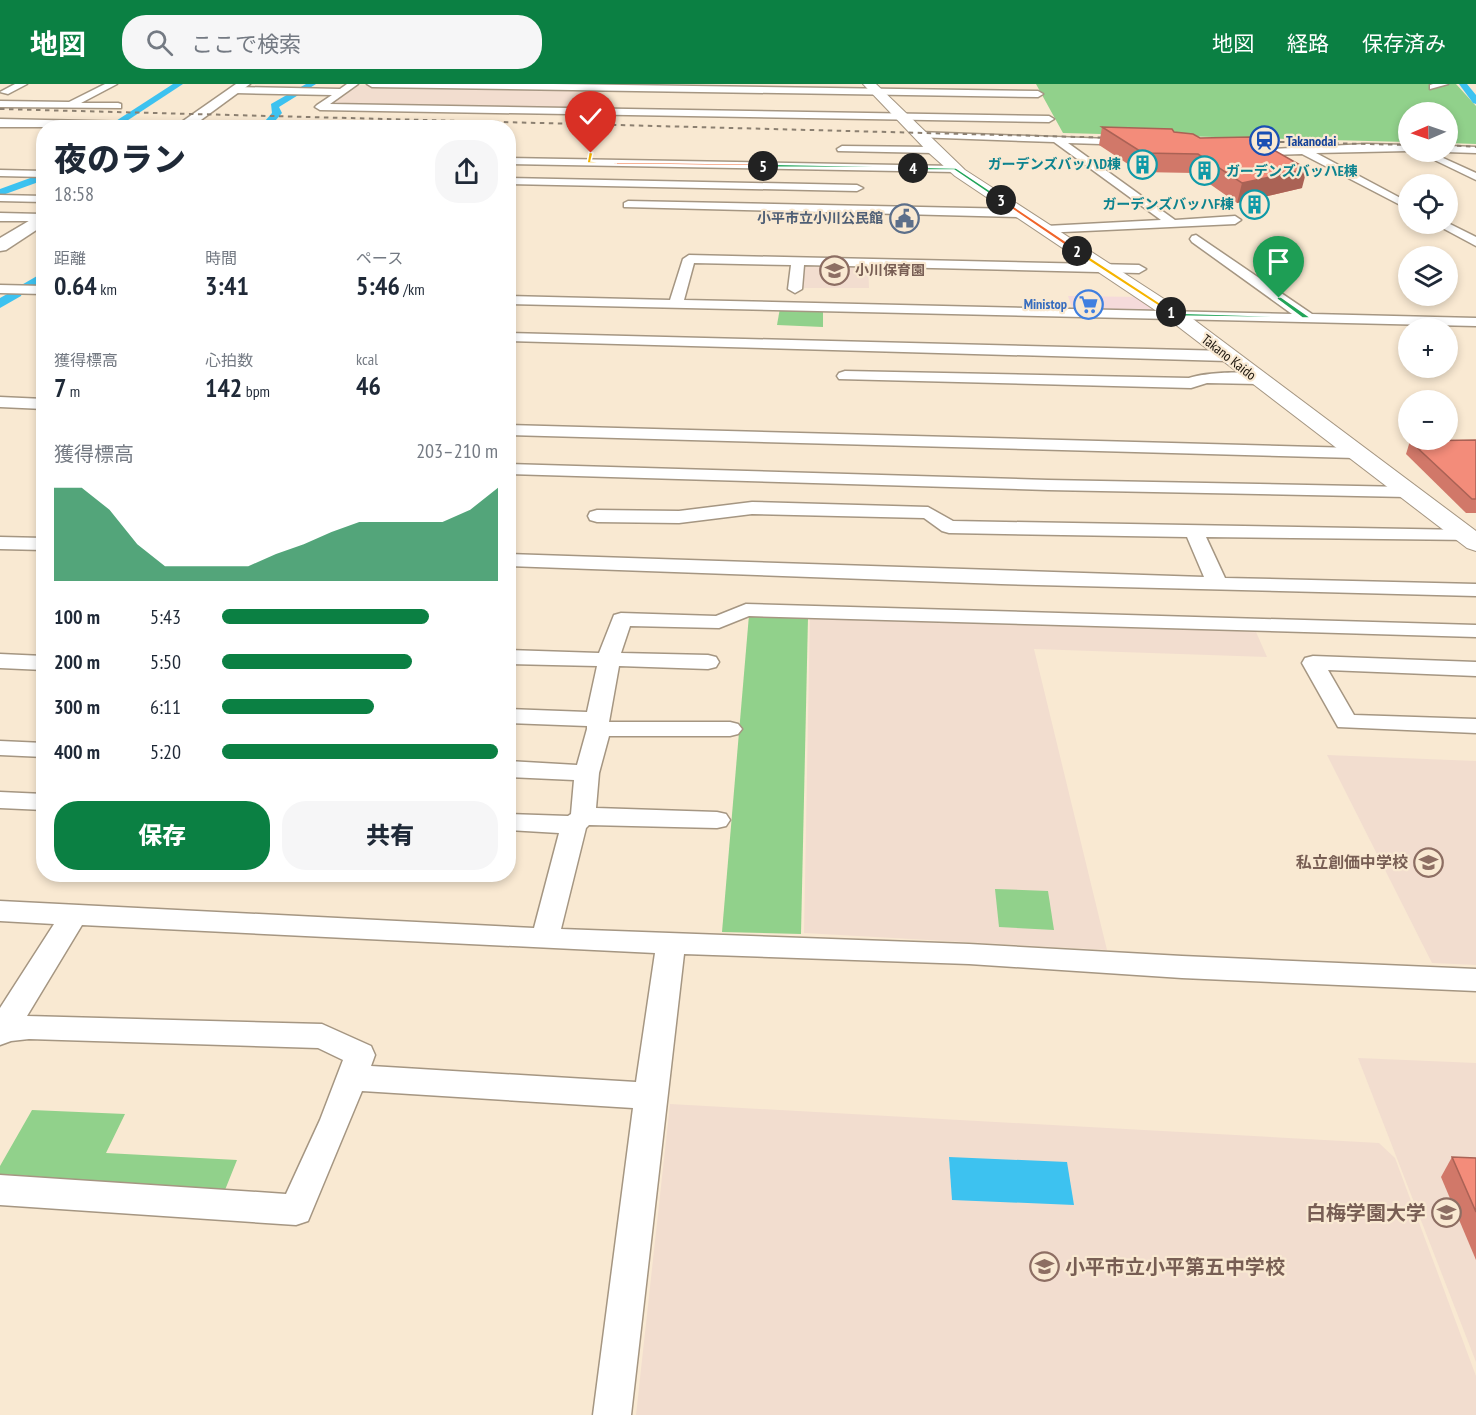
<!DOCTYPE html>
<html lang="ja">
<head>
<meta charset="utf-8">
<style>
	:root { --surface:#fff; --page:#f6f6f7; --text:#1f2937; --muted:#747a83; --accent:#0b8043 }
	body { margin:0; font-family:"PT Sans Narrow","Noto Sans JP",sans-serif; background:var(--page); color:var(--text); height:100vh; display:flex; flex-direction:column; font-size:22px; white-space:nowrap }
	* { box-sizing:border-box; margin:0 }
	p { font-size:20px; color:var(--muted) }
	.icon { flex:none; width:33px; height:33px; fill:none; stroke:currentColor; stroke-width:2; stroke-linecap:round; stroke-linejoin:round }
	.map { position:relative; flex:1; overflow:hidden }
	.panel { position:absolute; left:36px; top:36px; width:480px; height:762px; display:flex; flex-direction:column; background:var(--surface); border-radius:24px; box-shadow:0 3px 9px #0003 }
	.panel>* { flex:none }
	.needle { width:39px; rotate:268deg }
	.fabs { position:absolute; left:1398px; top:18px; display:grid; gap:12px }
	.fabs a { display:grid; place-items:center; width:60px; height:60px; border-radius:50%; background:var(--surface); box-shadow:0 3px 9px #0003; font-size:30px }
	.pin { position:absolute; display:grid; place-items:center; width:51px; height:51px; color:#fff; margin:-62px -26px; border-radius:50% 50% 50% 0; rotate:-45deg; box-shadow:0 0 6px #0007 }
	.pin .icon { rotate:45deg }
	.km { position:absolute; width:30px; height:30px; margin:-15px; border-radius:50%; background:#222; color:#fff; font-size:16px; line-height:30px; text-align:center }
	.round { display:grid; place-items:center; flex:none; width:63px; height:63px; border-radius:24px; background:var(--page) }
	.summary { display:flex; align-items:center; justify-content:space-between; height:102px; padding:0 18px }
	h1 { font-size:33px; font-weight:800; line-height:45px }
	.figures { display:grid; grid-template-columns:repeat(3,1fr); gap:9px; height:102px; padding:6px 18px }
	.figures div { display:grid; align-content:center }
	.figures b { font-size:26px; font-weight:800 }
	.figures small { font-size:16px; font-weight:400 }
	.figures p { font-size:16px }
	.chart { height:168px; padding:12px 18px }
	.chart p { display:flex; justify-content:space-between }
	.chart svg { width:100%; height:108px; margin-top:6px; fill:var(--accent); opacity:.7 }
	.button { display:flex; gap:12px; margin-top:auto; padding:12px 18px }
	.button a { flex:1; height:69px; border-radius:24px; background:var(--accent); color:#fff; font-size:24px; font-weight:800; line-height:69px; text-align:center }
	.button a+a { background:var(--page); color:var(--text) }
	ul { padding:0 18px; list-style:none; font-size:20px }
	li { display:grid; grid-template-columns:96px 72px 1fr; align-items:center; height:45px }
	li i { height:15px; border-radius:8px; background:var(--accent) }
	header { display:flex; align-items:center; gap:36px; box-sizing:border-box; height:84px; padding:0 30px; background:var(--accent); color:#fff }
	header strong { font-size:28px }
	nav { display:flex; gap:33px; margin-inline-start:auto; font-size:21px }
	.search { width:420px; height:54px; background:var(--page); display:flex; align-items:center; gap:15px; box-sizing:border-box; padding:0 21px; border-radius:24px; color:var(--muted); font-size:22px }
	.map>svg:first-child { display:block }
	.commercial { fill:#f5dada }
	.education { fill:#f2ddcf }
	.green { fill:#91d18b }
	.water { fill:#3dc2f0 }
	.lines { fill:none; stroke-linecap:round; stroke-linejoin:round }
	.canal { fill:#3dc2f0; fill-rule:evenodd }
	.minor-casing { stroke:#a59682; stroke-width:3 }
	.tertiary-casing { stroke:#a59682; stroke-width:2 }
	.secondary-casing { stroke:#a59682; stroke-width:3 }
	.primary-casing { stroke:#a59682; stroke-width:3 }
	.minor { fill:#fff; fill-rule:evenodd }
	.tertiary { fill:#fff; fill-rule:evenodd }
	.secondary { fill:#fff; fill-rule:evenodd }
	.primary { fill:#fff; fill-rule:evenodd }
	.rail { stroke:#8c8071; stroke-width:2; stroke-dasharray:4.5 4.5; stroke-linecap:butt }
	.wall { fill:#d17869 }
	.shaded-wall { fill:#aa6255 }
	.building { fill:#f38c7a; stroke:#aa6255; stroke-width:1.5 }
	.split-1 { fill:#22a559; stroke:#fff; stroke-width:1.5 }
	.split-2 { fill:#f5b400; stroke:#fff; stroke-width:1.5 }
	.split-3 { fill:#f0652b; stroke:#fff; stroke-width:1.5 }
	.split-4 { fill:#22a559; stroke:#fff; stroke-width:1.5 }
	.split-5 { fill:#22a559; stroke:#fff; stroke-width:1.5 }
	.split-6 { fill:#f0652b; stroke:#fff; stroke-width:1.5 }
	.split-7 { fill:#f5b400; stroke:#fff; stroke-width:1.5 }
	.labels { text-anchor:middle; dominant-baseline:central; stroke-width:4.5; stroke-linejoin:round; paint-order:stroke }
	.far-transit-label { font-size:14px; font-weight:bold; fill:#164399; stroke:#f9e9d2; text-anchor:start }
	.far-culture-label { font-size:14px; font-weight:bold; fill:#0d838f; stroke:#f9e9d2; text-anchor:end }
	.far-service-label { font-size:14px; font-weight:bold; fill:#4e5e75; stroke:#f9e9d2; text-anchor:end }
	.far-education-label { font-size:14px; font-weight:bold; fill:#785e54; stroke:#f9e9d2; text-anchor:start }
	.far-shop-label { font-size:14px; font-weight:bold; fill:#366cbe; stroke:#f9e9d2; text-anchor:end }
	.far-street-label { font-size:14px; fill:#19130b; stroke:#f9e9d2 }
	.education-label { font-size:16px; font-weight:bold; fill:#785e54; stroke:#f9e9d2; text-anchor:end }
	.near-education-label { font-size:20px; font-weight:bold; fill:#785e54; stroke:#f9e9d2; text-anchor:end }
</style>
</head>
<body>
<header>
<strong>地図</strong>
<div class="search"><svg class="icon" aria-label="search" viewBox="0 0 24 24"><circle cx="10" cy="10" r="6"/><path d="M15 15l6 6"/></svg>ここで検索</div>
<nav><a>地図</a><a>経路</a><a>保存済み</a></nav>
</header>
<div class="map">
<svg width="1476" height="1331" viewBox="0 0 1476 1331">
	<rect width="100%" height="100%" fill="#f9e9d2"/>
	<polygon class="commercial" points="1068,212 1140,213 1160,225 1157,228 1073,226"/>
	<g class="education">
		<polygon points="361,1 587,4 570,27 326,22 355,2"/>
		<polygon points="801,178 868,180 869,204 804,204 798,202"/>
		<polygon points="810,528 1253,541 1267,573 1034,565 1107,866 804,849"/>
		<polygon points="1327,671 1476,677 1476,881 1432,879"/>
		<polygon points="1358,974 1476,979 1476,1278"/>
		<polygon points="670,1020 1379,1059 1395,1074 1476,1292 1476,1331 636,1331"/>
	</g>
	<g class="green">
		<polygon points="1036,0 1456,0 1476,22 1476,60 1448,59 1448,28 1408,28 1408,58 1063,49"/>
		<polygon points="780,224 823,225 823,243 777,241"/>
		<polygon points="749,531 808,533 801,850 722,848"/>
		<polygon points="995,805 1048,807 1054,846 999,843"/>
		<polygon points="32,1026 125,1030 106,1069 237,1076 225,1106 0,1090 0,1082"/>
	</g>
	<polygon class="water" points="949,1073 1067,1078 1074,1121 952,1116"/>
	<g class="lines">
		<g class="canal">
			<polygon points="173,0 183,0 116,44 105,44"/>
			<polygon points="306,0 316,0 279,23 282,29 269,44 259,44 272,29 271,20"/>
			<polygon points="1459,0 1467,0 1476,11 1476,20 1473,19"/>
			<polygon points="44,89 44,96 0,112 0,105"/>
			<polygon points="44,188 44,197 24,207 18,203"/>
			<polygon points="16,205 22,209 21,212 0,224 0,214"/>
		</g>
		<defs>
			<g id="minor">
				<polygon points="15,0 27,0 8,10 0,8"/>
				<polygon points="105,0 117,0 81,19 118,19 121,20 121,24 0,23 0,17 69,18"/>
				<polygon points="347,0 358,0 330,20 1049,32 1054,35 1049,38 320,26 315,23 317,21 332,11 236,9 231,6 236,3 340,5"/>
				<polygon points="367,0 553,0 1038,7 1043,10 1038,13 372,3"/>
				<polygon points="1433,0 1448,0 1430,5 1430,1"/>
				<polygon points="919,48 1137,56 1138,58 1133,61 1068,59 1175,136 1235,132 1241,136 1235,140 1042,149 1040,146 1046,142 1161,136 1054,58 915,53 914,51"/>
				<polygon points="1366,60 1408,61 1408,67 1316,69 1408,118 1408,125 1302,70 1272,71 1245,69 1240,66 1245,63 1272,65"/>
				<polygon points="842,62 934,63 939,66 934,69 838,67 837,65"/>
				<polygon points="1448,62 1476,63 1476,69 1445,68 1448,68"/>
				<polygon points="1418,68 1430,68 1476,89 1476,96"/>
				<polygon points="508,74 955,82 960,85 955,88 508,80"/>
				<polygon points="0,86 44,87 44,93 0,92"/>
				<polygon points="508,94 857,101 863,104 857,107 508,100"/>
				<polygon points="0,111 44,112 44,118 0,117"/>
				<polygon points="628,117 1021,125 1027,129 1021,133 624,123 624,119"/>
				<polygon points="0,129 42,130 44,137 0,137"/>
				<polygon points="1448,139 1476,153 1476,162 1435,140"/>
				<polygon points="1196,151 1312,230 1476,234 1476,242 508,220 508,212 670,216 683,175 689,171 1139,181 1146,185 1139,189 804,181 802,205 795,209 788,205 791,181 694,179 684,216 1292,230 1192,158 1190,155 1192,152"/>
				<polygon points="0,201 44,202 44,210 0,209"/>
				<polygon points="508,249 1228,267 1236,272 1228,277 508,257"/>
				<path d="M845,287L1189,294C1203,289 1256,284 1266,295L1258,300L1207,299L1191,304L839,295L837,292L839,289Z"/>
				<polygon points="0,313 44,315 44,325 0,323"/>
				<polygon points="508,341 1355,364 1361,365 1364,369 1361,373 1355,374 508,351"/>
				<polygon points="508,380 1048,396 1407,403 1413,404 1416,408 1413,412 1407,413 1048,406 508,390"/>
				<polygon points="752,418 928,423 953,437 1467,446 1476,451 1474,456 1206,453 1225,494 1476,500 1476,512 1001,500 508,482 508,470 1204,493 1187,453 949,449 942,447 924,434 752,430 679,439 597,438 590,436 588,432 590,428 597,426 679,427"/>
				<polygon points="0,453 44,454 44,466 0,465"/>
				<path d="M746,520L1476,541V553L749,532L719,544L630,542L621,569L708,571L716,573L719,578L716,583L708,585L619,582L609,638H730L738,640L742,645L738,650L730,652H609L599,689L596,724L717,728L726,730L730,736L726,742L717,744L589,741L586,744L561,845L969,860L1182,872L1476,885V907L1182,894L969,880L684,870L631,1331H593L633,1024L362,1007L308,1137L296,1141L0,1121V1091L286,1110L320,1036L343,976L318,964L29,955L11,957L0,961V924L54,840L0,837V817L534,844L559,749L508,746V730L568,732L571,730L574,696L508,693V677L577,681L587,645V642L508,639V625L587,628L597,582L508,580V566L599,569L614,531L621,529L716,532ZM82,841L655,869L636,998L371,982L375,971L371,962L322,940L27,932Z"/>
				<polygon points="0,570 44,572 44,586 0,584"/>
				<polygon points="1313,572 1476,578 1476,592 1328,586 1354,631 1476,635 1476,649 1338,643 1302,579 1305,574"/>
				<polygon points="0,657 44,659 44,673 0,671"/>
				<polygon points="0,708 44,710 44,726 0,724"/>
			</g>
			<polygon id="tertiary" points="863,0 876,0 965,86 1181,226 1476,447 1476,467 1467,464 1167,234 955,92 929,69"/>
			<polygon id="secondary" points="0,35 181,39 188,43 0,43"/>
			<g id="primary">
				<polygon points="236,0 250,0 190,44 173,44"/>
				<polygon points="44,128 44,141 6,166 0,167 0,154"/>
			</g>
		</defs>
		<use href="#minor" class="minor-casing"/>
		<use href="#tertiary" class="tertiary-casing"/>
		<use href="#secondary" class="secondary-casing"/>
		<use href="#primary" class="primary-casing"/>
		<use href="#minor" class="minor"/>
		<use href="#tertiary" class="tertiary"/>
		<use href="#secondary" class="secondary"/>
		<use href="#primary" class="primary"/>
		<g class="rail">
			<polyline points="0,25 1118,54"/>
			<polyline points="1244,57 1408,61"/>
			<polyline points="1448,61 1476,63"/>
		</g>
	</g>
	<g class="wall">
		<polygon points="1102,43 1174,48 1200,54 1302,104 1237,119 1194,89 1140,88 1099,61"/>
		<polygon points="1476,356 1476,429 1466,429 1406,370 1410,357"/>
		<polygon points="1452,1073 1476,1074 1476,1176 1441,1093"/>
	</g>
	<polygon class="shaded-wall" points="1307,85 1302,104 1237,119 1242,99"/>
	<g class="building">
		<polygon points="1102,43 1172,45 1174,48 1193,50 1200,54 1251,53 1307,85 1242,99 1198,70 1143,69"/>
		<polygon points="1476,356 1476,415 1472,415 1410,357"/>
		<polygon points="1452,1073 1476,1074 1476,1128"/>
	</g>
	<polygon class="split-1" points="1277,213 1281,213 1311,234 1174,232 1168,228 1171,226 1176,229 1301,233 1277,215"/>
	<polygon class="split-2" points="1077,165 1079,166 1174,228 1169,229 1075,168"/>
	<polygon class="split-3" points="1001,115 1003,115 1080,167 1075,168 1000,117"/>
	<polygon class="split-4" points="912,83 956,84 1004,116 1000,117 954,86 913,86"/>
	<polygon class="split-5" points="763,80 913,83 916,84 761,83"/>
	<polygon class="split-6" points="614,78 763,80 765,82 613,80"/>
	<polygon class="split-7" points="589,68 593,69 591,77 617,79 587,79"/>
	<defs>
		<symbol id="station-ring" viewBox="-11 -11 22 22"><circle r="9.5" fill="#f9e9d2" stroke="#1a4fb4" stroke-width="1.5"/><path d="M-3-6H3Q5-6 5-4V2Q5 4 3 4L4.5 6H3L1.5 4h-3L-3 6H-4.5L-3 4Q-5 4-5 2V-4Q-5-6-3-6ZM-3.5-4v3h7v-3ZM-3.5 1v1.5H-2V1ZM2 1v1.5H3.5V1Z" fill="#1a4fb4"/></symbol>
		<symbol id="building-ring" viewBox="-11 -11 22 22"><circle r="9.5" fill="#f9e9d2" stroke="#0f9aa8" stroke-width="1.5"/><path d="M-4-6H4V6H1V3H-1V6H-4ZM-2.5-4.3h1.7v1.8h-1.7ZM.8-4.3h1.7v1.8H.8ZM-2.5-1h1.7V.8h-1.7ZM.8-1h1.7V.8H.8Z" fill="#0f9aa8"/></symbol>
		<symbol id="civic-ring" viewBox="-11 -11 22 22"><circle r="9.5" fill="#f9e9d2" stroke="#5c6f8a" stroke-width="1.5"/><path d="M-.6-6.5H3V-4.5H.6V-3L4-1V1h2V6H-6V1h2V-1L-.6-3ZM-1.2 2.5V6h2.4V2.5Z" fill="#5c6f8a"/></symbol>
		<symbol id="school-ring" viewBox="-11 -11 22 22"><circle r="9.5" fill="#f9e9d2" stroke="#8d6e63" stroke-width="1.5"/><path d="M0-5L7-2L0 1L-7-2ZM-4 1L0 2.5L4 1V4Q0 6-4 4Z" fill="#8d6e63"/></symbol>
		<symbol id="supermarket-ring" viewBox="-11 -11 22 22"><circle r="9.5" fill="#f9e9d2" stroke="#3f7fe0" stroke-width="1.5"/><path d="M-6-5.5h2.5l.6 2H6L4.5 2H-2.5L-4.4-4H-6ZM-1.5 3.2a1.3 1.3 0 1 0 .1 0ZM3 3.2a1.3 1.3 0 1 0 .1 0Z" fill="#3f7fe0"/></symbol>
		<symbol id="university-ring" viewBox="-11 -11 22 22"><circle r="9.5" fill="#f9e9d2" stroke="#8d6e63" stroke-width="1.5"/><path d="M0-5L7-2L0 1L-7-2ZM-4 1L0 2.5L4 1V4Q0 6-4 4Z" fill="#8d6e63"/></symbol>
	</defs>
	<g fill-rule="evenodd">
		<use href="#station-ring" x="1248" y="40" width="33" height="33"/>
		<use href="#building-ring" x="1126" y="64" width="33" height="33"/>
		<use href="#building-ring" x="1188" y="70" width="33" height="33"/>
		<use href="#building-ring" x="1238" y="104" width="33" height="33"/>
		<use href="#civic-ring" x="888" y="118" width="33" height="33"/>
		<use href="#school-ring" x="818" y="170" width="33" height="33"/>
		<use href="#supermarket-ring" x="1072" y="204" width="33" height="33"/>
		<use href="#school-ring" x="1412" y="762" width="33" height="33"/>
		<use href="#university-ring" x="1430" y="1112" width="33" height="33"/>
		<use href="#school-ring" x="1028" y="1166" width="33" height="33"/>
	</g>
	<g class="labels">
		<g class="far-transit-label">
			<text x="1286" y="57">Takanodai</text>
		</g>
		<g class="far-culture-label">
			<text x="1121" y="80">ガーデンズバッハD棟</text>
			<text x="1226" y="87" text-anchor="start">ガーデンズバッハE棟</text>
			<text x="1234" y="120">ガーデンズバッハF棟</text>
		</g>
		<g class="far-service-label">
			<text x="883" y="134">小平市立小川公民館</text>
		</g>
		<g class="far-education-label">
			<text x="855" y="186">小川保育園</text>
		</g>
		<g class="far-shop-label">
			<text x="1067" y="220">Ministop</text>
		</g>
		<g class="far-street-label">
			<text transform="translate(1229 273) rotate(38)">Takano Kaido</text>
		</g>
		<g class="education-label">
			<text x="1408" y="778">私立創価中学校</text>
		</g>
		<g class="near-education-label">
			<text x="1426" y="1129">白梅学園大学</text>
			<text x="1065" y="1183" text-anchor="start">小平市立小平第五中学校</text>
		</g>
	</g>
</svg>
<div class="fabs">
<a><svg class="needle" viewBox="-14 -14 28 28"><path d="M0-13l5 13h-10z" fill="#e53935"/><path d="M0 13l5-13h-10z" fill="#747a83"/></svg></a>
<a><svg class="icon" aria-label="locate" viewBox="0 0 24 24"><circle cx="12" cy="12" r="6"/><path d="M12 2v4M12 18v4M2 12h4M18 12h4"/></svg></a>
<a><svg class="icon" aria-label="layers" viewBox="0 0 24 24"><path d="M12 4l9 5-9 5-9-5zM3 14l9 5 9-5"/></svg></a>
<a>+</a>
<a>−</a>
</div>
<div class="pin" style="left:1279px;top:214px;background:#1e9e55"><svg class="icon" aria-label="arrive" viewBox="0 0 24 24"><path d="M6 21V4h12l-3 4 3 4H6"/></svg></div>
<div class="pin" style="left:591px;top:69px;background:#d93025"><svg class="icon" aria-label="check" viewBox="0 0 24 24"><path d="M5 12l5 5 9-10"/></svg></div>
<b class="km" style="left:1171px;top:228px">1</b>
<b class="km" style="left:1077px;top:167px">2</b>
<b class="km" style="left:1001px;top:116px">3</b>
<b class="km" style="left:913px;top:84px">4</b>
<b class="km" style="left:763px;top:82px">5</b>
<section class="panel">
<div class="summary"><div><h1>夜のラン</h1><p>18:58</p></div><a class="round"><svg class="icon" aria-label="share" viewBox="0 0 24 24"><path d="M12 15V3M7 8l5-5 5 5M5 13v7h14v-7"/></svg></a></div>
<div class="figures">
<div><p>距離</p><b>0.64<small> km</small></b></div>
<div><p>時間</p><b>3:41</b></div>
<div><p>ペース</p><b>5:46<small> /km</small></b></div>
</div>
<div class="figures">
<div><p>獲得標高</p><b>7<small> m</small></b></div>
<div><p>心拍数</p><b>142<small> bpm</small></b></div>
<div><p>kcal</p><b>46</b></div>
</div>
<div class="chart"><p><span>獲得標高</span>203–210 m</p>
<svg viewBox="0 0 160 44" preserveAspectRatio="none"><path d="M0 44V6L10 6L20 15L30 29L40 38L50 38L60 38L70 38L80 33L90 29L100 24L110 20L120 20L130 20L140 20L150 15L160 6V44z"/></svg>
</div>
<ul>
<li><b>100 m</b>5:43<i style="width:75%"></i></li>
<li><b>200 m</b>5:50<i style="width:69%"></i></li>
<li><b>300 m</b>6:11<i style="width:55%"></i></li>
<li><b>400 m</b>5:20<i style="width:100%"></i></li>
</ul>
<div class="button"><a>保存</a><a>共有</a></div>
</section>
</div>
</body>
</html>
